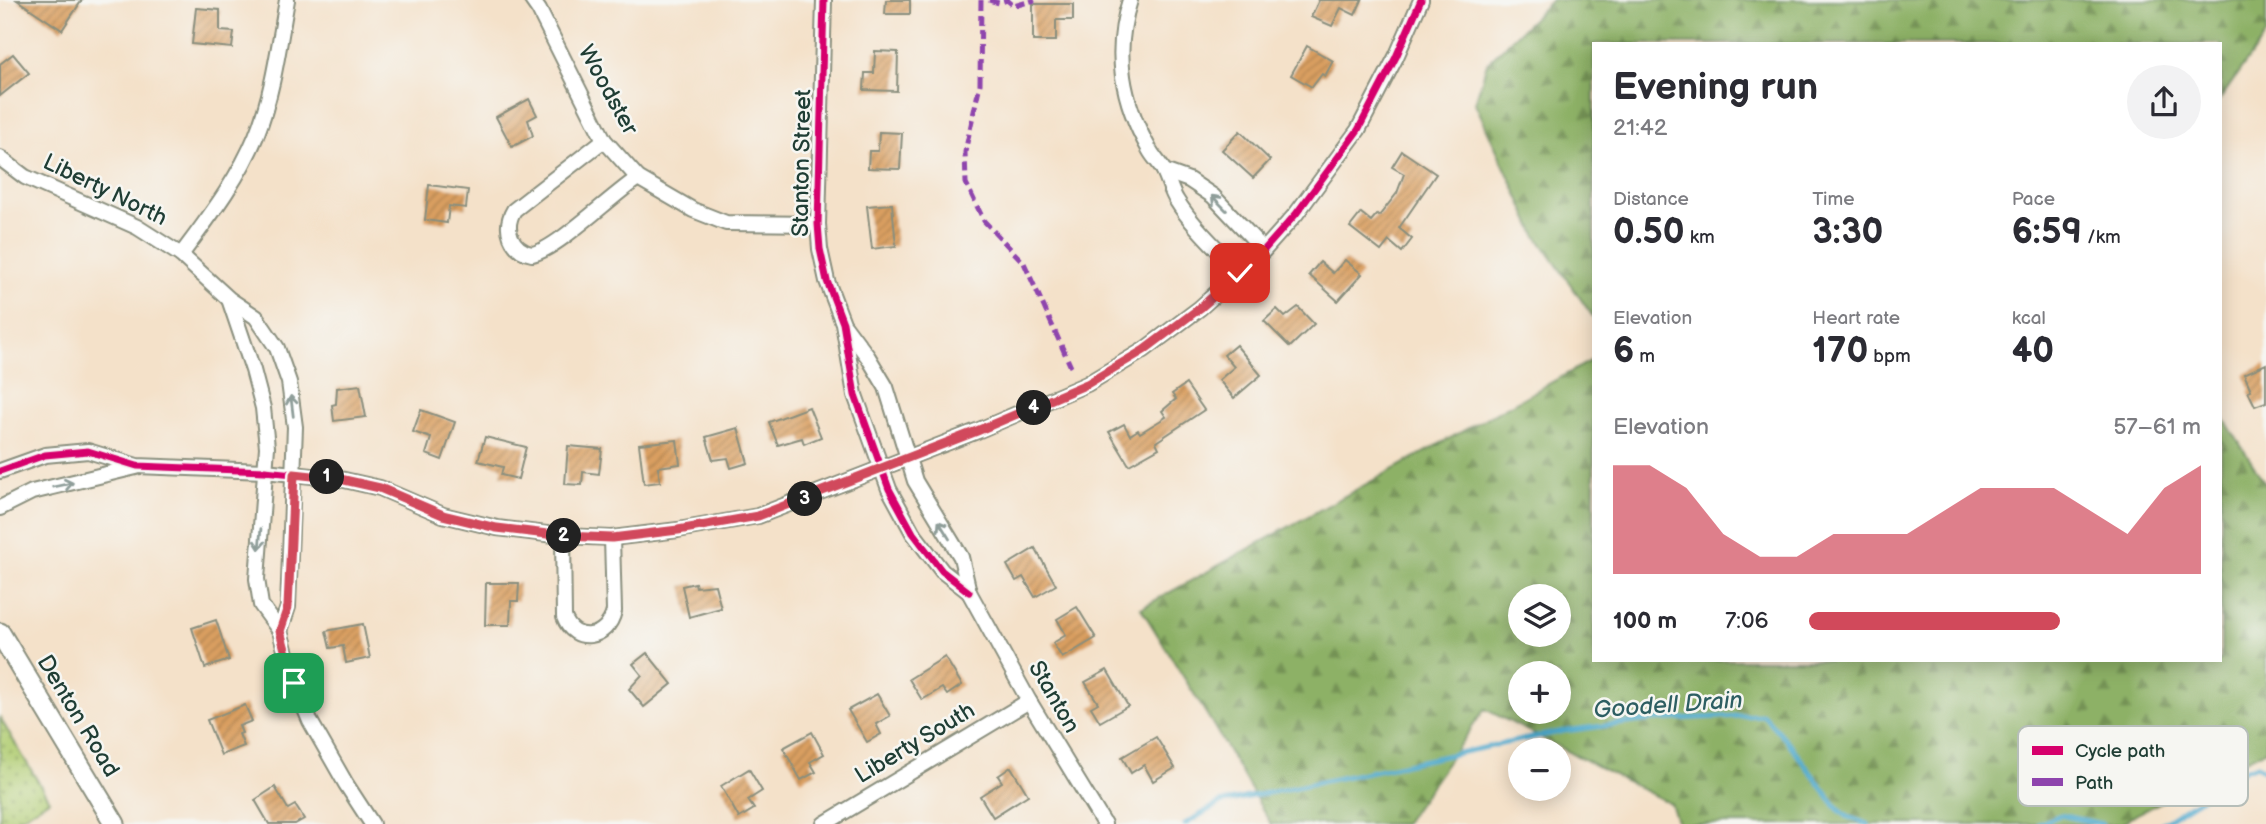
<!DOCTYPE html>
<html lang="en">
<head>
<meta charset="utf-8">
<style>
	:root { --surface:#fff; --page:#f2f2f3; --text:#2b2b33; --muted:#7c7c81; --accent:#d1495b }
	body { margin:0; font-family:"Balsamiq Sans",sans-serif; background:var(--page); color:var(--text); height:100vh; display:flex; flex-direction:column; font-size:26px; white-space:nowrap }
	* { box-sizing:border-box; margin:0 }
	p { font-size:23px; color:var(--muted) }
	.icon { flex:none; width:38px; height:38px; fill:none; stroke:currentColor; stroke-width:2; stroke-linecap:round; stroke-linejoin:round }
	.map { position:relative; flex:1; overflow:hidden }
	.sheet { position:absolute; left:1592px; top:42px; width:630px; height:620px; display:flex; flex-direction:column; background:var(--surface); border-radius:0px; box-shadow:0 4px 18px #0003 }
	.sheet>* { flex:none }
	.buttons { position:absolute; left:1508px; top:584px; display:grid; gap:14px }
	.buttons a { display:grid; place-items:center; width:63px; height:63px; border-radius:50%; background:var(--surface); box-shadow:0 4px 18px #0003; font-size:35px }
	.pin { position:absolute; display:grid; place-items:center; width:60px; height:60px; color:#fff; margin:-30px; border-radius:14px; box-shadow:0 4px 10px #0006 }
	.km { position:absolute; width:35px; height:35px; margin:-18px; border-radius:50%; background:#222; color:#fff; font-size:19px; line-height:35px; text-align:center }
	.round { display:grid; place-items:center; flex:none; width:74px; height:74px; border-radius:37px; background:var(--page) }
	.overview { display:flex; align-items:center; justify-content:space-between; height:119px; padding:0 21px }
	h1 { font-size:38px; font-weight:700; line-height:52px }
	.figures { display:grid; grid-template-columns:repeat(3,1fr); gap:10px; height:119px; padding:7px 21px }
	.figures div { display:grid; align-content:center }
	.figures b { font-size:35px; font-weight:700 }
	.figures small { font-size:19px; font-weight:400 }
	.figures p { font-size:19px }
	.chart { height:196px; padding:14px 21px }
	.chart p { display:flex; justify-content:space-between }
	.chart svg { width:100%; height:126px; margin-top:7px; fill:var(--accent); opacity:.7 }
	ul { padding:0 21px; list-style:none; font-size:23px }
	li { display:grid; grid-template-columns:112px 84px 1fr; align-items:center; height:52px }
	li i { height:18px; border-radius:9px; background:var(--accent) }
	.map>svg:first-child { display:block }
	.forest { fill:url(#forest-firs); stroke:#56774d; stroke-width:2; fill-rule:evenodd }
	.park { fill:url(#park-dots); stroke:#688654; stroke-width:2 }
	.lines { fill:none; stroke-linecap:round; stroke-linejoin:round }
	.stream { stroke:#4faacd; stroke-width:5 }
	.building { fill:url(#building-hatch) }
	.street-casing { stroke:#8a8f7e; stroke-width:18 }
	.secondary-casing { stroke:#8a8f7e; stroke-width:23 }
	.street { stroke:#fff; stroke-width:14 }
	.secondary { stroke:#fff; stroke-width:19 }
	.quiet { stroke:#8e44ad; stroke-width:5; stroke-dasharray:10 5; stroke-linecap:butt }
	.cycleway-casing { stroke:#f6f6f2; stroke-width:11 }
	.cycleway { stroke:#d6006c; stroke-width:7 }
	.oneway { stroke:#8f9e9a }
	.route-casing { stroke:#fff; stroke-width:14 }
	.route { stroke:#d1495b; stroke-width:9 }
	.labels { text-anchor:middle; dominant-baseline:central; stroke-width:5; stroke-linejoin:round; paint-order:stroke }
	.street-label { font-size:23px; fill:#1f3d34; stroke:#f6f6f2 }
	.water-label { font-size:24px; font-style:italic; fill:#2d5e62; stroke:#f6f6f2 }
	.key { fill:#f6f6f2; stroke:#b6beb9; stroke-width:2 }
	.key-label { font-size:19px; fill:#1f3d34 }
</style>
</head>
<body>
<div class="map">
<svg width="2266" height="824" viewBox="0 0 2266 824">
	<defs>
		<pattern id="forest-firs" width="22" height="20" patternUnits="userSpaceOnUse" patternTransform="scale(1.75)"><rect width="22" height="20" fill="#8db166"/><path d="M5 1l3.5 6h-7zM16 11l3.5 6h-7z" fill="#739155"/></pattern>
		<pattern id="park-dots" width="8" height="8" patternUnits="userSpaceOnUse" patternTransform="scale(1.75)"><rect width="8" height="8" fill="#b2ce75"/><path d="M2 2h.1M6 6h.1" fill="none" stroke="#90a861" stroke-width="1.8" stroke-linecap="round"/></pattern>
		<pattern id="building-hatch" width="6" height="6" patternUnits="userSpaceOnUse" patternTransform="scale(1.75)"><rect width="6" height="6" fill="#da9f60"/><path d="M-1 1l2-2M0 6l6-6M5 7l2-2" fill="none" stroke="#b08350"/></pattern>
	</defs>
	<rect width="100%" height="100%" fill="#f6f6f2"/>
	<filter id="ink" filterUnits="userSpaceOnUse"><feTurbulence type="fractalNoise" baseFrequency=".0143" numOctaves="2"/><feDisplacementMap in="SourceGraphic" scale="14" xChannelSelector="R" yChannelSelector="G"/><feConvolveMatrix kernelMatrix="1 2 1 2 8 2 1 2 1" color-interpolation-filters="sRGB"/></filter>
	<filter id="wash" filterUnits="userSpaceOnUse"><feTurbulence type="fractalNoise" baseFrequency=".00686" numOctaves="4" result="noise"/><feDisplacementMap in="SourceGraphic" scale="28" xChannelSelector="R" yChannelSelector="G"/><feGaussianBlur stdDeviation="1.57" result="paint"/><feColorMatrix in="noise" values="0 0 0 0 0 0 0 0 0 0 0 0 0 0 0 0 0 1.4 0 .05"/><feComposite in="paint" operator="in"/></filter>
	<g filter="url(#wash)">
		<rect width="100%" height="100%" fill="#f4e1c9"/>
		<g class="forest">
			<polygon points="1552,0 2266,0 2266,34 2221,98 2221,44 1594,44 1594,318 1536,235 1475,103 1487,63"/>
			<path d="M1594,359V660H2221V414L2266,485V750L2135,815L2121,824H1678L1671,804L1485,709L1404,824H1271L1212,723L1141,608ZM1521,597H1559V635H1521ZM1521,674H1559V712H1521Z"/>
		</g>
		<polygon class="park" points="0,718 49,800 10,824 0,824"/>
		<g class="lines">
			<g class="stream">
				<polyline points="1185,824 1220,803 1564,731 1651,720 1763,715 1788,742 1838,809 1848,817 1868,824"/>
				<polyline points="2039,824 2060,815 2102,824"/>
				<polyline points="2161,824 2246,769 2257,765 2266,772"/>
			</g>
		</g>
		<g id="blocks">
			<g class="building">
				<polygon points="17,0 82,0 62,30"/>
				<polygon points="886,0 910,0 910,14 885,14"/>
				<polygon points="1319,0 1362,0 1355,15 1341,8 1332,26 1311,17"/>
				<polygon points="1033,4 1073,4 1073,20 1056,20 1056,41 1033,41"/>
				<polygon points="196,8 220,10 220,31 234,32 232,48 192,44"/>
				<polygon points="1307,46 1333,61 1325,76 1322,74 1312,87 1291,75"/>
				<polygon points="875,51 898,52 897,91 864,90 865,73 874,73"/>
				<polygon points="13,54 29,73 0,96 0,64"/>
				<polygon points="529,99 537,115 528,120 533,136 512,147 496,117"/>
				<polygon points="1240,131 1270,160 1253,178 1222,150"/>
				<polygon points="879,132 902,133 900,169 868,168 869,151 878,151"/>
				<polygon points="1402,151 1436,174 1399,228 1412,239 1402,252 1389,241 1381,251 1350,227 1361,213 1371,221 1377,214 1379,216 1397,193 1404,174 1392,167"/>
				<polygon points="429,185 468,190 466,208 449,206 447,223 425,220"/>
				<polygon points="892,204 896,246 872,249 867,206"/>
				<polygon points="1345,260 1362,274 1338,301 1309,275 1320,262 1333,273"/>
				<polygon points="1298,307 1314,324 1290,347 1264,321 1277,309 1285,317"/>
				<polygon points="1236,345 1261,375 1234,398 1219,380 1234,367 1224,355"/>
				<polygon points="2266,364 2266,402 2255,406 2248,391 2251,390 2244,374"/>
				<polygon points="1186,384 1204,410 1156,442 1159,448 1129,465 1109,432 1124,424 1130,435 1138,430 1140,433 1166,417 1162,411 1176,399 1172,394"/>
				<polygon points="360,385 366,417 334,421 332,405 336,404 337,388"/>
				<polygon points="809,407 821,437 804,444 802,438 778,445 769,422"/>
				<polygon points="421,410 455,422 442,460 426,454 431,438 413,432"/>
				<polygon points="738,428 748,463 731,468 728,458 713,460 706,437"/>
				<polygon points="485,437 526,447 518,479 501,475 503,467 478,461"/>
				<polygon points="677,440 680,464 658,467 660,482 644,484 639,444"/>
				<polygon points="568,446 602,449 599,474 583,472 582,485 565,484"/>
				<polygon points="1035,548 1056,585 1035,597 1023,577 1016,581 1007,565"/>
				<polygon points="486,583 519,583 518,601 511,601 510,625 485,625"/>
				<polygon points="695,583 696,587 715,585 721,608 689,617 682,586"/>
				<polygon points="1077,607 1096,638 1062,658 1053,643 1066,635 1057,619"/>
				<polygon points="216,620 229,660 205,668 192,628"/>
				<polygon points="363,624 370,658 346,663 343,646 330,648 326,631"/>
				<polygon points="647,653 672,684 644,707 629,689 642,675 633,664"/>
				<polygon points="945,657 962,685 947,695 942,688 922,700 909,679"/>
				<polygon points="1107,670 1128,706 1100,722 1091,707 1098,703 1085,682"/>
				<polygon points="877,694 890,716 876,724 881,734 867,742 848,710"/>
				<polygon points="245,705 252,721 239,726 242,733 239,734 244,746 221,755 207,720"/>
				<polygon points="812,732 824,754 810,762 816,772 801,780 783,748"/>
				<polygon points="1156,737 1175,768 1153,781 1144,765 1131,773 1122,757"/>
				<polygon points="1011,767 1028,795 993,817 980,796 1002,782 998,776"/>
				<polygon points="749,769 762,791 748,800 754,809 739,818 721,786"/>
				<polygon points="275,787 288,809 295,805 304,819 295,824 269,824 255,800"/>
			</g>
		</g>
	</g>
	<g filter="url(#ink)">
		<use href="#blocks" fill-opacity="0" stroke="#8a8f7e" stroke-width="2"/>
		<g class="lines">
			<defs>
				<g id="street">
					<polyline points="532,0 539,10 604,140 638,178 693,210 726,223 818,224"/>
					<polyline points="824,0 818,224 820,249 827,281 843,323 855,395 889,489 913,533 942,571 969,592"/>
					<path d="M1130,0C1113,53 1122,101 1149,149C1153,157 1160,163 1164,171C1169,181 1171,192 1177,201C1193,227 1219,250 1240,273"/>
					<path d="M604,140L514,210C503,228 511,250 532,254C556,250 612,195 638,178"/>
					<polyline points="0,158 25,177 137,227 181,255 229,299 256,317 277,348 289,382 295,427 288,607 280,631"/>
					<polyline points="1164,171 1189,180 1213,196 1264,250"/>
					<path d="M181,255C209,217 238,180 256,136C273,94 279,45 287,0"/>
					<polyline points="229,299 253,370 263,408 267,447 257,579 261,605 280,631 294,683 310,721 346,784 372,824"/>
					<polyline points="845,326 868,357 886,387 915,481 961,557 969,592 1029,701 1104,824"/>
					<polyline points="0,471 45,455 88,451 137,466 265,471 340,479 380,488 443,515 497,528 563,536 612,538 678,530 758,516 977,431 1087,384 1144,350 1200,308 1264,250 1296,214 1358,130 1396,57 1421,0"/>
					<polyline points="0,508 32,492 136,467"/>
					<path d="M563,536L564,617C574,645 608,639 614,611L612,538"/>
					<polyline points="824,824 1029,701"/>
				</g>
				<polyline id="secondary" points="0,633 115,824"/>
			</defs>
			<use href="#street" class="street-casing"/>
			<use href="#secondary" class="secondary-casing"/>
			<use href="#street" class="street"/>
			<use href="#secondary" class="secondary"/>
			<g class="quiet">
				<polyline points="981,0 980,84 965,152 966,183 984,221 1024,263 1071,367"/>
				<polyline points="989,0 999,3 1007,0 1014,6 1035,0"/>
			</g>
			<defs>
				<g id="cycleway">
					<polyline points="824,0 818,224 820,249 827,281 843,323 855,395 889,489 913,533 942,571 969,592"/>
					<polyline points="0,471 45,455 88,451 137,466 265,471 340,479 380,488 443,515 497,528 563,536 612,538 678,530 758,516 977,431 1087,384 1144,350 1200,308 1264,250 1296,214 1358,130 1396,57 1421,0"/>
				</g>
			</defs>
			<use href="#cycleway" class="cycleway-casing"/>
			<use href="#cycleway" class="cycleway"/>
		</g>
		<defs><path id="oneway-shaft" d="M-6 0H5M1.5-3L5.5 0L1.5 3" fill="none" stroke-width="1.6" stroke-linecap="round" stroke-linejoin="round" transform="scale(1.75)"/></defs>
		<g class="oneway">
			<use href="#oneway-shaft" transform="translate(1219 203) rotate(-135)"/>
			<use href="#oneway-shaft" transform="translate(292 406) rotate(-97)"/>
			<use href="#oneway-shaft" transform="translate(63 485) rotate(-12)"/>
			<use href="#oneway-shaft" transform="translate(944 530) rotate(-122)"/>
			<use href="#oneway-shaft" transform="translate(260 539) rotate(95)"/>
		</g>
	</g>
	<g class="lines" filter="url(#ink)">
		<defs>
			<polyline id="route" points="294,683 280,631 288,607 294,474 340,479 380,488 443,515 497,528 564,536 612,538 678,530 758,516 977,431 1087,384 1144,350 1200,308 1240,273"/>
		</defs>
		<use href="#route" class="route-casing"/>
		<use href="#route" class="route"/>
	</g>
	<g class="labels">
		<g class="street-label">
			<text transform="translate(608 90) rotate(61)">Woodster</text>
			<text transform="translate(802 163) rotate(-89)">Stanton Street</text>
			<text transform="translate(105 190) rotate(26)">Liberty North</text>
			<text transform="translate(1054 697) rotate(60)">Stanton</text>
			<text transform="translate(78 716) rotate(59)">Denton Road</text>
			<text transform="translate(915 743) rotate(-31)">Liberty South</text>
		</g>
		<g class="water-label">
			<text transform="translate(1668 705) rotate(-4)">Goodell Drain</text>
		</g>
	</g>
	<rect x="2018" y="726" width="230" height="80" rx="10" class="key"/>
	<rect x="2032" y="746" width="31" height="9" fill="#d6006c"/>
	<rect x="2032" y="778" width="31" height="8" fill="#8e44ad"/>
	<g class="key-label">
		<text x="2075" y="757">Cycle path</text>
		<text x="2075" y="789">Path</text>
	</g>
</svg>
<div class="buttons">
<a><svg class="icon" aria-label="layers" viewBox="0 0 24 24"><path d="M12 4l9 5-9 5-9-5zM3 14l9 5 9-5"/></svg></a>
<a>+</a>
<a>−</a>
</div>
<div class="pin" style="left:294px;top:683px;background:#1e9e55"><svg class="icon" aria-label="arrive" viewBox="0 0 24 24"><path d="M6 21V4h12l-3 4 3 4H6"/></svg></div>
<div class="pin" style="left:1240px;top:273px;background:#d93025"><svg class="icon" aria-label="check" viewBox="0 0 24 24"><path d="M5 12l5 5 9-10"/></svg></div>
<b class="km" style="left:327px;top:477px">1</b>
<b class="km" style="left:564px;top:536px">2</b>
<b class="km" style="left:805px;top:499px">3</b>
<b class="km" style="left:1034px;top:408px">4</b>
<section class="sheet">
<div class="overview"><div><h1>Evening run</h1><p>21:42</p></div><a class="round"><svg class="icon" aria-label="share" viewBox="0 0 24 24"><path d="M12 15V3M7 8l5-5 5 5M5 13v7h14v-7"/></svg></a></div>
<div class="figures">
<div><p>Distance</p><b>0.50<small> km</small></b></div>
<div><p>Time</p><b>3:30</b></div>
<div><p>Pace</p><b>6:59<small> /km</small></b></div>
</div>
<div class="figures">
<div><p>Elevation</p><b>6<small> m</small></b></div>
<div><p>Heart rate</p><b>170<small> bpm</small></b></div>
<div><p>kcal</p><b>40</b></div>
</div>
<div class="chart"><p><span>Elevation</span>57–61 m</p>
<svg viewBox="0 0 160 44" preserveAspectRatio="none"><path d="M0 44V6L10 6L20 14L30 30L40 38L50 38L60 30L70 30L80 30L90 22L100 14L110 14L120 14L130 22L140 30L150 14L160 6V44z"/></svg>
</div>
<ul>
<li><b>100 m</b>7:06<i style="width:64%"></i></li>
</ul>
</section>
</div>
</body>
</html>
